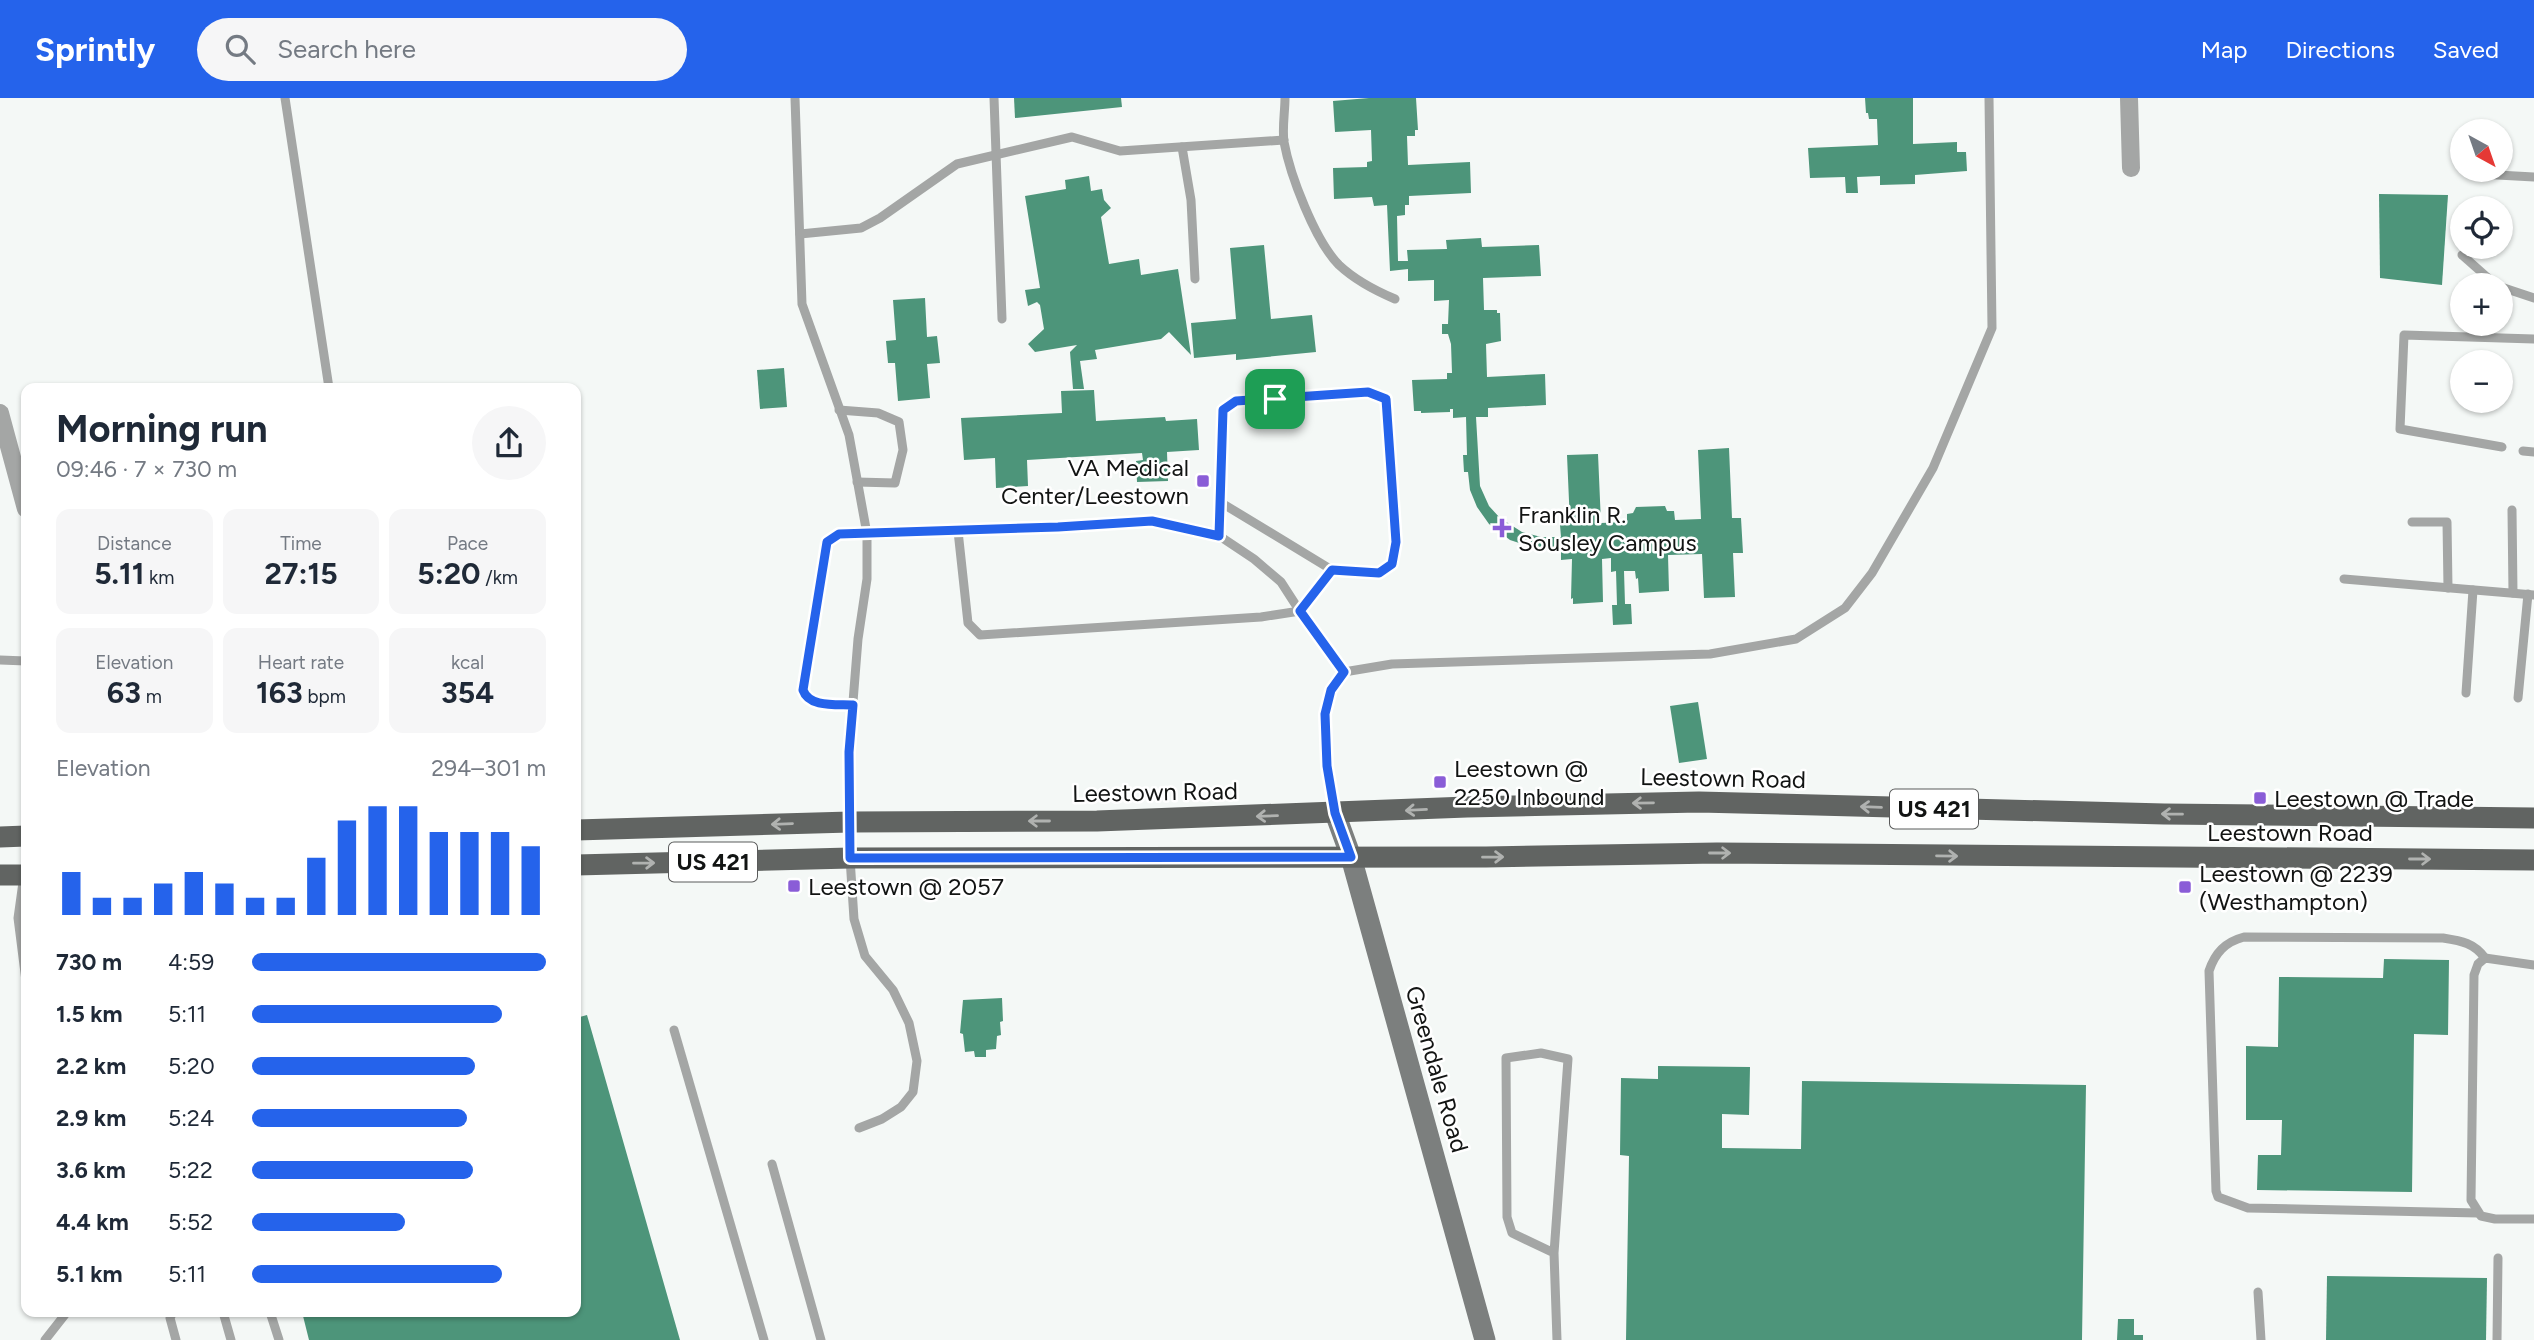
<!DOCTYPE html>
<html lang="en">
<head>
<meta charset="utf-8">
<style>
	:root { --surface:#fff; --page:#f6f6f7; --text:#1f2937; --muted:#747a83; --accent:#2563eb }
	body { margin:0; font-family:Figtree,sans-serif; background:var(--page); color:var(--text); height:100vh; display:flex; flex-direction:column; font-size:26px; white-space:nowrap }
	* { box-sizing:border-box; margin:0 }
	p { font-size:23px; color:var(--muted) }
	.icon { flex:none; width:38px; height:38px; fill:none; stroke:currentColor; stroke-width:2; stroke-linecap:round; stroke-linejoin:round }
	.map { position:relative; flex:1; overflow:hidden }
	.sheet { position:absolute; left:21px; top:285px; width:560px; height:934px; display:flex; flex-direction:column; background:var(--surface); border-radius:14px; box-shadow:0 2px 5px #0004 }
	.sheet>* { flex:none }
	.needle { width:46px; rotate:140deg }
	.fabs { position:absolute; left:2450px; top:21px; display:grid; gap:14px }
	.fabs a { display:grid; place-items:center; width:63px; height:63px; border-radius:50%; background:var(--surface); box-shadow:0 2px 5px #0004; font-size:35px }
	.pin { position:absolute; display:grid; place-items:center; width:60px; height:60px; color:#fff; margin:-30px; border-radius:14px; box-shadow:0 4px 10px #0006 }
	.round { display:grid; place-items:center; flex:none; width:74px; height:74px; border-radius:37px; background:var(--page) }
	.head { display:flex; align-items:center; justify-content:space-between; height:119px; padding:0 35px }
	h1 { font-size:38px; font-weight:700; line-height:52px }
	.stats { display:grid; grid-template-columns:repeat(3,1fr); gap:10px; height:119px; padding:7px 35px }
	.stats div { display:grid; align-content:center; border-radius:14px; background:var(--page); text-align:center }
	.stats b { font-size:30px; font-weight:700 }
	.stats small { font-size:19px; font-weight:400 }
	.stats p { font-size:19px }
	.chart { height:196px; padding:14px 35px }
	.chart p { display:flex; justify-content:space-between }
	.chart svg { width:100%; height:126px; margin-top:7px; stroke:var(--accent); stroke-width:6 }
	ul { padding:0 35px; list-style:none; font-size:23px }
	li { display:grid; grid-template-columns:112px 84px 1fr; align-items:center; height:52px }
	li i { height:18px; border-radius:9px; background:var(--accent) }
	header { display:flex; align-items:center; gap:42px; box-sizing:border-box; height:98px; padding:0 35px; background:var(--accent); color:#fff }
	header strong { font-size:33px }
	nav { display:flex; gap:38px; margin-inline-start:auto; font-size:24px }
	.search { width:490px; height:63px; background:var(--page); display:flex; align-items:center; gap:18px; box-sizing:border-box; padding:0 24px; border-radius:38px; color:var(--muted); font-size:26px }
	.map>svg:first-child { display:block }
	.building { fill:#4d957a }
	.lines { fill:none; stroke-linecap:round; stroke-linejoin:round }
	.lane { stroke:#a4a6a5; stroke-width:9 }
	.street { stroke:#a4a6a5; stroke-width:18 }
	.secondary { stroke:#7c7f7e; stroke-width:21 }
	.primary { stroke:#616462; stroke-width:21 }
	.oneway { stroke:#b0b2b0 }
	.route-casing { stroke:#fff; stroke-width:14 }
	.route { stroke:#2563eb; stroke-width:9 }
	.poi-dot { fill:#8a5dd7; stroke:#fff; stroke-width:2.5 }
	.labels { text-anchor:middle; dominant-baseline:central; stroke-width:5; stroke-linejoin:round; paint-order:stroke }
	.shield { fill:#fff; stroke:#595a5a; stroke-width:2 }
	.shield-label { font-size:23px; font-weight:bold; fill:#121413 }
	.poi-label { font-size:24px; fill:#121413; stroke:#fff; text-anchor:start }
	.street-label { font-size:24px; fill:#121413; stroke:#fff }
</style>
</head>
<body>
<header>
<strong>Sprintly</strong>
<div class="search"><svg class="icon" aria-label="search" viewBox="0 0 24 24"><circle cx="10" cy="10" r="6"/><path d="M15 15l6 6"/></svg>Search here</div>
<nav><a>Map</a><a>Directions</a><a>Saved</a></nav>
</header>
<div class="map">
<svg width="2534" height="1242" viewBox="0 0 2534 1242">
	<rect width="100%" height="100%" fill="#f4f8f6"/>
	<g class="building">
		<polygon points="1014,0 1121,0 1122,9 1015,20"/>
		<polygon points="1369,0 1416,0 1418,32 1415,32 1415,38 1407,38 1408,67 1470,64 1471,95 1409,98 1409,107 1405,107 1405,117 1397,118 1398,163 1408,163 1407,152 1447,151 1446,142 1481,140 1482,149 1539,147 1541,178 1483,180 1484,212 1497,212 1497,215 1500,215 1501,243 1486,246 1487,279 1545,276 1546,307 1488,310 1488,319 1476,319 1480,388 1489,408 1500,420 1522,434 1541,439 1561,439 1560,427 1570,426 1567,357 1598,356 1601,425 1627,424 1627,416 1633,415 1636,409 1665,408 1667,413 1674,413 1675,422 1701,421 1698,352 1729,350 1732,420 1741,420 1743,455 1733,455 1735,499 1704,500 1702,456 1668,457 1669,493 1639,495 1638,480 1636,481 1635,473 1624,473 1625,506 1631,506 1632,526 1613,527 1612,507 1617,507 1616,473 1611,474 1611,460 1602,461 1603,504 1573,506 1573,500 1571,501 1572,461 1561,462 1561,449 1531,449 1510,442 1489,426 1477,409 1470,392 1468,374 1464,374 1463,357 1467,357 1466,319 1453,320 1453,311 1450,311 1450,314 1421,315 1421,313 1414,313 1412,282 1447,281 1447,275 1452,275 1451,246 1448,236 1442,236 1442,226 1448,226 1449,202 1434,203 1434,182 1408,183 1408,171 1390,173 1387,107 1374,108 1372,99 1334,101 1333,70 1367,69 1367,64 1372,63 1371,32 1335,34 1333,3"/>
		<polygon points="1865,0 1913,0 1913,46 1957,44 1957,54 1966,54 1967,73 1915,77 1915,86 1880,87 1880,78 1857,79 1858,95 1846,95 1845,79 1810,80 1808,50 1878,47 1877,21 1869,21 1868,15 1866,15"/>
		<polygon points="1089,78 1091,93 1102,91 1104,102 1111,110 1101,119 1109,166 1139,161 1141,177 1178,171 1191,257 1169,234 1161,241 1095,252 1097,261 1080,263 1084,291 1073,291 1070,254 1077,247 1035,254 1028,246 1044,231 1040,207 1037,204 1028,208 1025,192 1040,190 1025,98 1066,91 1065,82"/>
		<polygon points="2379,96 2448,97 2442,187 2380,180"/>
		<polygon points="1264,147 1271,221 1312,217 1316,254 1236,262 1236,256 1194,260 1191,225 1236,221 1230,150"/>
		<polygon points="925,200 927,239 937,238 940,265 927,266 930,300 898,303 895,265 888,265 886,243 896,242 893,202"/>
		<polygon points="784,270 787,309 760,311 757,272"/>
		<polygon points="1094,292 1096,323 1165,319 1166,323 1197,321 1199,352 1167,354 1168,383 1137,384 1136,363 1143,362 1142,355 1027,362 1028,388 996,390 995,360 964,362 961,320 1062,315 1061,293"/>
		<polygon points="1698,604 1707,661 1679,665 1670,608"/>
		<polygon points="2384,861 2449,862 2448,937 2414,936 2412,1094 2257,1092 2258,1057 2281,1057 2282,1022 2246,1022 2246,948 2278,949 2279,879 2383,880"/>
		<polygon points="1002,900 1003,923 1000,924 1001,937 997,938 996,951 986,952 986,959 975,959 974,953 965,954 963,936 960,935 963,902"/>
		<polygon points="587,917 680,1242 309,1242 302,1214 576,1214 576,920"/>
		<polygon points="1658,968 1750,969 1749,1017 1722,1016 1722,1050 1801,1051 1802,983 2086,987 2082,1242 1626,1242 1629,1058 1620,1057 1621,980 1658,981"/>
		<polygon points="2327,1178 2487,1180 2486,1242 2326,1242"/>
		<polygon points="2118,1221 2134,1221 2134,1237 2143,1237 2143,1242 2117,1242"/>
	</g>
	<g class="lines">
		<g class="lane">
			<polyline points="285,0 329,290"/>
			<path d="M795,0L802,206L849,337L867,436H839L827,444L803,592C809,610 837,606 853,607"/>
			<polyline points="994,0 1002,221"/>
			<path d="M1285,0C1285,14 1282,30 1284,44C1290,77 1315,143 1339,167C1355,182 1376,193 1395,201"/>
			<polyline points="1182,49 1191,102 1195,181"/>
			<polyline points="2479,76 2534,79"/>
			<polyline points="800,136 861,130 880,120 957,66 1072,39 1120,53 1284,42"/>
			<polyline points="2462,157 2496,187"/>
			<polyline points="2501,189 2534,200"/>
			<polyline points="839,312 878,315 899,324 903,352 895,385 857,384"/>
			<polyline points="2502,349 2400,331 2404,237 2534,241"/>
			<polyline points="2523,353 2534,354"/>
			<polyline points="1220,404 1332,472"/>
			<polyline points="2512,412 2513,495"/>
			<polyline points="2412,424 2447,424 2448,490"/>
			<polyline points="958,433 968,525 980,537 1261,519 1300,513 1332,472 1379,475 1392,466 1396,444 1386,301 1368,294 1236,303 1223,311 1219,438"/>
			<polyline points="2344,481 2534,497"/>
			<polyline points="0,562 26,563"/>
			<polyline points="2466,595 2473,492"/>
			<polyline points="2518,600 2528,496"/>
			<path d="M1335,714C1329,680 1316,626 1331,592C1334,586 1340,580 1344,574L1392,566L1710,556L1796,541L1845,510L1872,475L1933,370L1992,230L1989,0"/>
			<polyline points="24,777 18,820 26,883"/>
			<polyline points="2534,867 2485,860 2478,866 2474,877 2471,1102 2481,1118 2495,1121 2534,1121"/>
			<polyline points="674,932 764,1242"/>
			<polyline points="859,1030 882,1021 901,1009 913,994 917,963 909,925 893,892 865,858 854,821 850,760 849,654 858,541 867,481 867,436 1057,429 1152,423 1215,435 1254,461 1281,484 1310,529 1344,574"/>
			<polyline points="772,1066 821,1242"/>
			<path d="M2478,1115L2248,1110L2218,1099L2216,1093L2209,873C2215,855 2225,844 2244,839L2443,840C2462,843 2474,845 2485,860"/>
			<polyline points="1554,1155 1512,1135 1507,1119 1506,960 1541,955 1568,961 1554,1155 1557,1242"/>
			<polyline points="2258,1194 2261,1242"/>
			<polyline points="173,1214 170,1220 176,1242"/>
			<polyline points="223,1214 231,1242"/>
			<polyline points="270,1214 279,1242"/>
			<polyline points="45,1242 67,1214"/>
			<polyline points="2497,1242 2498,1160"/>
		</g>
		<g class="street">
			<polyline points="2129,0 2131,70"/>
			<polyline points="0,315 26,411"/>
		</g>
		<polyline class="secondary" points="1335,715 1351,759 1485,1242"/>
		<g class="primary">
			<polyline points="576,732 850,724 1097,723 1467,709 1699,704 2164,716 2534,720"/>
			<polyline points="0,739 26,738"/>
			<polyline points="576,767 850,760 1486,759 1717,755 2534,762"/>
			<polyline points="0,777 26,777"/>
		</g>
	</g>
	<defs><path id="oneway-shaft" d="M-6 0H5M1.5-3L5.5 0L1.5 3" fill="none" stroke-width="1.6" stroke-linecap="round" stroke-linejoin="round" transform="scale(1.75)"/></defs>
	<g class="oneway">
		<use href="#oneway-shaft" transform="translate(1643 705) rotate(179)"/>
		<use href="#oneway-shaft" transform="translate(1871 709) rotate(-178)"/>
		<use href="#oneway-shaft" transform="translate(1416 712) rotate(177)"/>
		<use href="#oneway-shaft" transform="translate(2172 716) rotate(-179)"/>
		<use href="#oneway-shaft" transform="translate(1267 718) rotate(178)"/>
		<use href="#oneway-shaft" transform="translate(1039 723) rotate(180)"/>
		<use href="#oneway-shaft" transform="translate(782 726) rotate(178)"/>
		<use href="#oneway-shaft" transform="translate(1720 755)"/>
		<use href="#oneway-shaft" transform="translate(1947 758) rotate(1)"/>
		<use href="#oneway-shaft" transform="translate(1493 759) rotate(-1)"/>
		<use href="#oneway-shaft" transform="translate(2420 761)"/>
		<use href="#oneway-shaft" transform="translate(644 765) rotate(-1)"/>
	</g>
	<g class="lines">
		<defs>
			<path id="route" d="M1368,294L1386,301L1396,444L1392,466L1379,475L1332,472L1300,513L1344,574L1331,592L1325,616L1327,668L1335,715L1351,759L850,760L849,654L853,607C837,606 809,610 803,592L827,444L839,436L1058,429L1152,423L1219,438L1223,312L1236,303Z"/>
		</defs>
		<use href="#route" class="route-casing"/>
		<use href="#route" class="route"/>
	</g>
	<g class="poi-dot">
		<rect x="1196" y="376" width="14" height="14" rx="3.5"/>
		<path d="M1498.5 419.5h7v7h7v7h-7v7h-7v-7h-7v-7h7z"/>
		<rect x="1433" y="677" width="14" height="14" rx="3.5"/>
		<rect x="2253" y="693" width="14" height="14" rx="3.5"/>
		<rect x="787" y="781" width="14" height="14" rx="3.5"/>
		<rect x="2178" y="782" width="14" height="14" rx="3.5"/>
	</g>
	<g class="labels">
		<g class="shield">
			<rect x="1890" y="691.5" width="88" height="39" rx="5"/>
			<rect x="669" y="744.5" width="88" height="39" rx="5"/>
		</g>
		<g class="shield-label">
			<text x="1934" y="711">US 421</text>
			<text x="713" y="764">US 421</text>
		</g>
		<g class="poi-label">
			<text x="1189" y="369" text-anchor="end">VA Medical<tspan x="1189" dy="28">Center/Leestown</tspan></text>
			<text x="1518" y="416">Franklin R.<tspan x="1518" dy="28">Sousley Campus</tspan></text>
			<text x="1454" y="670">Leestown @<tspan x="1454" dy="28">2250 Inbound</tspan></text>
			<text x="2274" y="700">Leestown @ Trade</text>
			<text x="2199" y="775">Leestown @ 2239<tspan x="2199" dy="28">(Westhampton)</tspan></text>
			<text x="808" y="788">Leestown @ 2057</text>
		</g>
		<g class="street-label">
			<text transform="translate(1723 680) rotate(1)">Leestown Road</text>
			<text transform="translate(1155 694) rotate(-1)">Leestown Road</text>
			<text x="2290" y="734">Leestown Road</text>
			<text transform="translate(1437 971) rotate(74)">Greendale Road</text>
		</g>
	</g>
</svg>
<div class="fabs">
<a><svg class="needle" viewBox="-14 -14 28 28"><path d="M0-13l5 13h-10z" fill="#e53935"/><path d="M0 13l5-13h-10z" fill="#747a83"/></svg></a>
<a><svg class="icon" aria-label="locate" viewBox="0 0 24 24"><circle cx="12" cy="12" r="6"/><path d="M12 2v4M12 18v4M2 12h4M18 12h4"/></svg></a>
<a>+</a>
<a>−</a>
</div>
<div class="pin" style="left:1275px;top:301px;background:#1e9e55"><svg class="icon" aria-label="arrive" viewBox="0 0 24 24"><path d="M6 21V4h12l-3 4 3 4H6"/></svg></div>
<section class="sheet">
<div class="head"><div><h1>Morning run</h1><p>09:46 · 7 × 730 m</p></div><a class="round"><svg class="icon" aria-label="share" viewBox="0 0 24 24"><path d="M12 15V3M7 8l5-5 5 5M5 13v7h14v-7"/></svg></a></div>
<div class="stats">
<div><p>Distance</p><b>5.11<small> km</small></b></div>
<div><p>Time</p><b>27:15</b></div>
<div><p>Pace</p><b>5:20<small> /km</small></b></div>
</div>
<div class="stats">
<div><p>Elevation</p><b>63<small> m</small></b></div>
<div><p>Heart rate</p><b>163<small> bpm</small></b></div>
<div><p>kcal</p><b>354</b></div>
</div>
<div class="chart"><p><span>Elevation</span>294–301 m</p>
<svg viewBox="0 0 160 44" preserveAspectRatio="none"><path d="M5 44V29M15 44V38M25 44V38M35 44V33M45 44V29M55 44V33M65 44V38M75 44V38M85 44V24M95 44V11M105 44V6M115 44V6M125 44V15M135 44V15M145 44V15M155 44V20"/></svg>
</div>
<ul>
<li><b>730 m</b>4:59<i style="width:100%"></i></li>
<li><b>1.5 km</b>5:11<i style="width:85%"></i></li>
<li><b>2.2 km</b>5:20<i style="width:76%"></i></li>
<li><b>2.9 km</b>5:24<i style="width:73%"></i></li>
<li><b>3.6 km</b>5:22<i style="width:75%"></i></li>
<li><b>4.4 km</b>5:52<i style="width:52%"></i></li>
<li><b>5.1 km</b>5:11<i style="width:85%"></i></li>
</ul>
</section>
</div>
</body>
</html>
